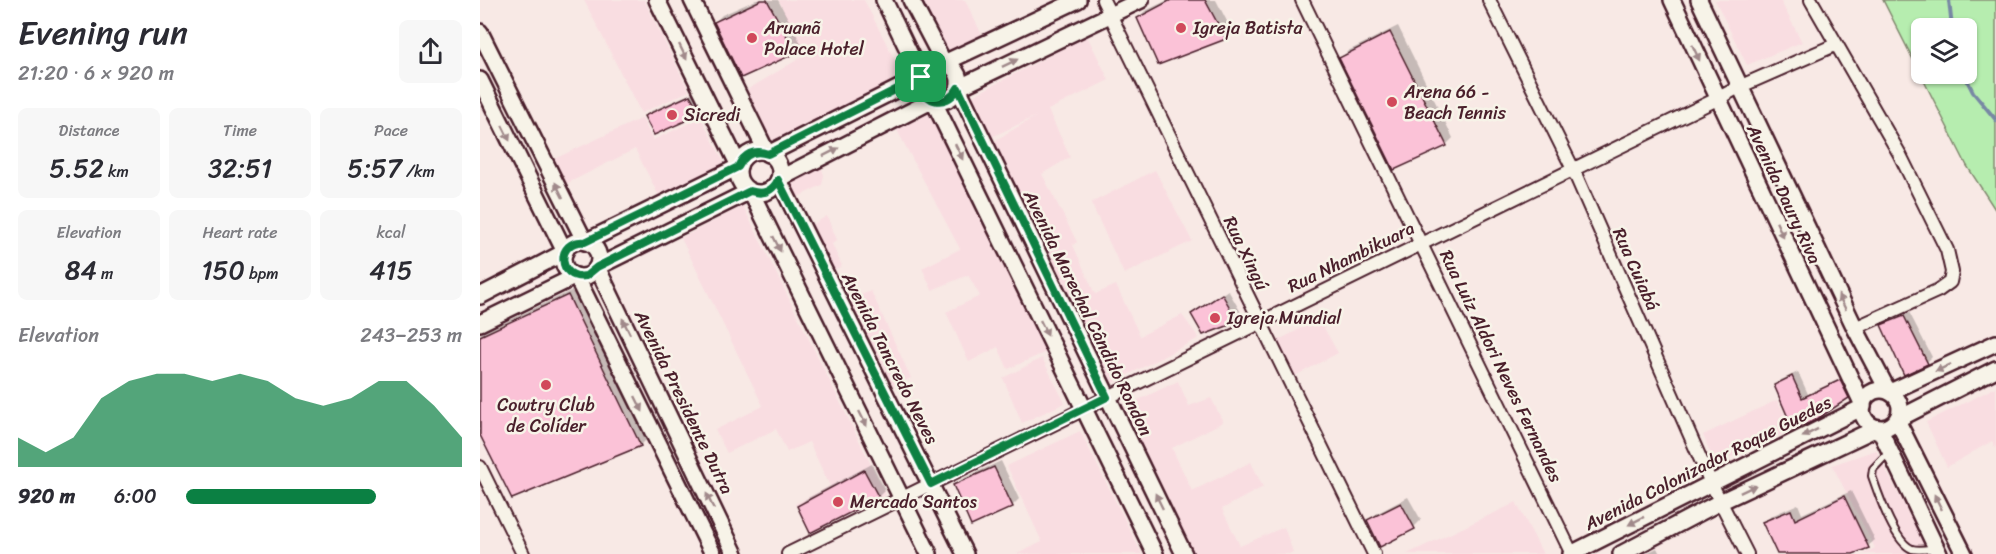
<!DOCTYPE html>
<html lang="en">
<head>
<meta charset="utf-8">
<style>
	:root { --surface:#fff; --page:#f7f7f7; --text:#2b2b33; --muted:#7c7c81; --accent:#0b8043 }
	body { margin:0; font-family:Sriracha,sans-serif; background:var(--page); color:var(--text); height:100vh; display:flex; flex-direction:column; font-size:22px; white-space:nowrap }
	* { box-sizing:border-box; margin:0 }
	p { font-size:20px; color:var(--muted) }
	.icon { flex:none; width:33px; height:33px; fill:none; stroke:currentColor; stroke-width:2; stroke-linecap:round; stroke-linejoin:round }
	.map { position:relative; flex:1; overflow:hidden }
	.details { display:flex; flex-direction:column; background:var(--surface); width:480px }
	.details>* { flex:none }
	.buttons { position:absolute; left:1431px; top:18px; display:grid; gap:12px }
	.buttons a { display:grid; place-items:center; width:66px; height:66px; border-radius:9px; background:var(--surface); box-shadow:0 2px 4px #0004; font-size:30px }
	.pin { position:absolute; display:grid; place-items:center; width:51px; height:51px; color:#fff; margin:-26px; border-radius:12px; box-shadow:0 3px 9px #0006 }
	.round { display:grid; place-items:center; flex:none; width:63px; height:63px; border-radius:9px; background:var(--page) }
	.headline { display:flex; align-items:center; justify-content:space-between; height:102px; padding:0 18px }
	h1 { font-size:33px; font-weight:600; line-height:45px }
	.stats { display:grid; grid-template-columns:repeat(3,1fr); gap:9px; height:102px; padding:6px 18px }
	.stats div { display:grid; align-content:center; border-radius:9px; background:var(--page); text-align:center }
	.stats b { font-size:26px; font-weight:600 }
	.stats small { font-size:16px; font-weight:400 }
	.stats p { font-size:16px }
	.chart { height:168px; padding:12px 18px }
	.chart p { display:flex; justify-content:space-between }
	.chart svg { width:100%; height:108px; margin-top:6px; fill:var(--accent); opacity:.7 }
	ul { padding:0 18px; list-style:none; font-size:20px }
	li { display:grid; grid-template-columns:96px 72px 1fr; align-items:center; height:45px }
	li i { height:15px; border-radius:8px; background:var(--accent) }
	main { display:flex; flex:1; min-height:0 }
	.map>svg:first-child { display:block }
	.built { fill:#f9dde1 }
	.green { fill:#b6edaf; stroke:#80866d; stroke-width:1.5; fill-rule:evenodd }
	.shadow { fill:#0003 }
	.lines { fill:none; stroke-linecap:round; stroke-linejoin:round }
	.stream { stroke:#7888a4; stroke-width:4 }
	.building { fill:#fbc2d7; stroke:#4a1f2b; stroke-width:1.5 }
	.service-casing { stroke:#4a1f2b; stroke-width:10 }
	.minor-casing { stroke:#4a1f2b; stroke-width:16 }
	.tertiary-casing { stroke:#4a1f2b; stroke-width:20 }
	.service { stroke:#f7f3e8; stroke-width:6 }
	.minor { stroke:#f7f3e8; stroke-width:12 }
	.tertiary { stroke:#f7f3e8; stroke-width:15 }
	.oneway { fill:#a0898a }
	.route-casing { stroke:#fff; stroke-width:12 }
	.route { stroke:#0b8043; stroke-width:8 }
	.poi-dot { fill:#d1495b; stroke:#f7f3e8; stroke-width:2 }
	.labels { text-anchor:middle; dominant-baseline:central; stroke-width:5; stroke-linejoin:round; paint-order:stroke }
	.poi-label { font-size:18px; fill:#4a1f2b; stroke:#f7f3e8; text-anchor:start }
	.street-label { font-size:18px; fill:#4a1f2b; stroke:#f7f3e8 }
</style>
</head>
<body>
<main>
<section class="details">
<div class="headline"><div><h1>Evening run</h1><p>21:20 · 6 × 920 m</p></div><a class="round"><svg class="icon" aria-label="share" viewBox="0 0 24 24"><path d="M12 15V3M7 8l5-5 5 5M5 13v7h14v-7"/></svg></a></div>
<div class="stats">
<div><p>Distance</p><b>5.52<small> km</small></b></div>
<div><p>Time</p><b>32:51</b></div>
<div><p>Pace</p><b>5:57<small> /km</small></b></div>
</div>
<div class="stats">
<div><p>Elevation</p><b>84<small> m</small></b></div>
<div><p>Heart rate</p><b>150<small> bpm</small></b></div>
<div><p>kcal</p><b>415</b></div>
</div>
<div class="chart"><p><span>Elevation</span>243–253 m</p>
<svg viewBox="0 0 160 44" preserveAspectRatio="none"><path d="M0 44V32L10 38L20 32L30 16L40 9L50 6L60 6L70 9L80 6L90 9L100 16L110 19L120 16L130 9L140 9L150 19L160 32V44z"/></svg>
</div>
<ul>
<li><b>920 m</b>6:00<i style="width:69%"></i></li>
</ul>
</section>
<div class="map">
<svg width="1516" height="554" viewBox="0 0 1516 554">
	<rect width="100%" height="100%" fill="#f8e9e5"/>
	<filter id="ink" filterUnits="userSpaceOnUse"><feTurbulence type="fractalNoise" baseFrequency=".0167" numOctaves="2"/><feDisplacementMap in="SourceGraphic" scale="12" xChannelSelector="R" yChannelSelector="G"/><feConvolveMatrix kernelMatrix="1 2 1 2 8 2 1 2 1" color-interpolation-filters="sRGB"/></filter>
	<g filter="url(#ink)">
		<g class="built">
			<polygon points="104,0 164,0 209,91 161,113"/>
			<polygon points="299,0 384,0 423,76 291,142 265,91 322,57"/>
			<polygon points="441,0 485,0 502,35 467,53"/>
			<polygon points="1235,0 1300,0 1322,42 1267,65"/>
			<polygon points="607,36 629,80 568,110 590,157 562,174 597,242 593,245 615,294 636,285 660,336 702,315 719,338 632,383 511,143 556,116 503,141 489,98"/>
			<polygon points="449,114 566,352 528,369 518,347 489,362 466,312 500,296 488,275 452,290 442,268 480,249 417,130"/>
			<polygon points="162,118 173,140 221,118 245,164 180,198 155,149 86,184 72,160"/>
			<polygon points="340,164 344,175 342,185 318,197 309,178"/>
			<polygon points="675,170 712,241 644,274 611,203"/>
			<polygon points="263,206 406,495 330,533 315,504 350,486 329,442 307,452 296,429 247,453 235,430 283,406 201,238"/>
			<polygon points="347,216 357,240 352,244 362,266 351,271 330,226"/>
			<polygon points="391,291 431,378 411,387 368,300"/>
			<polygon points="839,319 858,353 813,377 795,342"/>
			<polygon points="562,358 585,403 542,423 523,378"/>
			<polygon points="698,381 709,406 731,398 743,422 692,448 712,491 771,462 783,487 742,509 760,546 804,527 813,552 809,554 714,554 644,407"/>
			<polygon points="1516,387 1516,449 1512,441 1467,467 1446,422"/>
			<polygon points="1297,400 1313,429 1235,464 1223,435"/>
			<polygon points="600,431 662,554 537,554 562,542 527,466"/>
			<polygon points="1396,450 1449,554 1383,554 1395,548 1352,465"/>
			<polygon points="1036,502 1063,554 927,554 1031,505"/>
		</g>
		<path class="green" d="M1403,0H1516V211L1487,166ZM1486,28V74H1442V28Z"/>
		<g class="shadow">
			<polygon points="276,0 298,0 322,45 315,52 235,22 242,15"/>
			<polygon points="688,0 736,0 752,31 745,38 679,63 658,18 665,11"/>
			<polygon points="918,26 973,138 966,145 861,58 868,51"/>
			<polygon points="216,91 225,108 220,113 165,116 171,111"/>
			<polygon points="95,289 168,438 161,445 33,498 0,431 0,334"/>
			<polygon points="748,290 763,316 758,321 724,333 713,314"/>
			<polygon points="1429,312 1452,357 1447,362 1403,325 1408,320"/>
			<polygon points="1318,372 1328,394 1366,376 1373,392 1333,419 1296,386 1301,380"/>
			<polygon points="521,461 539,499 532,506 475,486 482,479"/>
			<polygon points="392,464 405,490 398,497 319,506 326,499"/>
			<polygon points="1371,491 1395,540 1388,546 1372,554 1299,554 1284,523 1291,516 1318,504 1322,514"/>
			<polygon points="928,497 941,520 934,527 900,545 889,521 896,514"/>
			<polygon points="1177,548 1180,554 1165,554"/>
		</g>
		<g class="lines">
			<g class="stream">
				<polyline points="1469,0 1472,28"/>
				<polyline points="1484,74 1493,92 1516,120"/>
			</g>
		</g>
		<g class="building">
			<polygon points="281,0 287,0 316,53 261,78 234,22"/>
			<polygon points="691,0 725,0 746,39 678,65 657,18"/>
			<polygon points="910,32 967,146 914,170 859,58"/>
			<polygon points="210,95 221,114 174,135 164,116"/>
			<polygon points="742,294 758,322 723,335 711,314"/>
			<polygon points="88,295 161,446 32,499 0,435 0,336"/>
			<polygon points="1424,316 1448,364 1424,375 1401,325"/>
			<polygon points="1312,376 1322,398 1360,380 1369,398 1334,421 1313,429 1294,385"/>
			<polygon points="514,467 533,507 491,526 473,485"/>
			<polygon points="384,470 399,498 330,533 317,506"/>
			<polygon points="1364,496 1389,548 1373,554 1297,554 1282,522 1311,510 1315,520"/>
			<polygon points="921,503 935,529 900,547 887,520"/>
		</g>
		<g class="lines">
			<defs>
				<path id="service" d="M1410,451L1393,469L1392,476C1398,493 1414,542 1432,549C1440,551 1448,549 1456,548"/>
				<g id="minor">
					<polyline points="623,0 894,554"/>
					<polyline points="822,0 1092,554"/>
					<polyline points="1009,0 1093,169 1231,483 1267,554"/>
					<polyline points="1331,0 1419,153 1467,250 1472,272 1470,282 1459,290 1375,328"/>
					<polyline points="0,467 43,554"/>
					<polyline points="308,554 1237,99 1259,87 1355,45"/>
				</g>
				<g id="tertiary">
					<polyline points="177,0 259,166"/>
					<polyline points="212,0 287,153"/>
					<polyline points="431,0 464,63 598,0"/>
					<polyline points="661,0 478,88 704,554"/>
					<polyline points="1192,0 1383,405"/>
					<polyline points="1219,0 1375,328 1408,391"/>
					<polyline points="0,32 105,242 258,167"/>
					<circle cx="460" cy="82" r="19"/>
					<polyline points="0,80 85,252 0,296"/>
					<circle cx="279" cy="172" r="21"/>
					<polyline points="288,154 441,77 404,0"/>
					<polyline points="299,179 453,100 675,554"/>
					<polyline points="299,180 485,554"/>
					<polyline points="271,192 449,554"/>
					<circle cx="101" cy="259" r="18"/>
					<polyline points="0,323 96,276 233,554"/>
					<circle cx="1401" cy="409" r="19"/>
					<polyline points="1410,392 1516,343"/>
					<polyline points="1418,419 1516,369"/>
					<polyline points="1417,420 1484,554"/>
					<polyline points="1399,428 1459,554"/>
					<polyline points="255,554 117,267 270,191"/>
					<polyline points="1091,554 1383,407"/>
					<polyline points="1141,554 1242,501 1397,428"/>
				</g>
			</defs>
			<use href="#service" class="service-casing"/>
			<use href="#minor" class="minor-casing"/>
			<use href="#tertiary" class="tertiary-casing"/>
			<use href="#service" class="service"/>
			<use href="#minor" class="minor"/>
			<use href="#tertiary" class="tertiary"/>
		</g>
		<defs><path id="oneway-solid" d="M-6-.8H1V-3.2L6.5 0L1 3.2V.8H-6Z" transform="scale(1.5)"/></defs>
		<g class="oneway">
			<use href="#oneway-solid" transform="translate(203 52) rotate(64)"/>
			<use href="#oneway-solid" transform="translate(1216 53) rotate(65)"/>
			<use href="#oneway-solid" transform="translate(530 63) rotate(-26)"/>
			<use href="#oneway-solid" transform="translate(26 133) rotate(64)"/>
			<use href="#oneway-solid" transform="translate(351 152) rotate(-27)"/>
			<use href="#oneway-solid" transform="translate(479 152) rotate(64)"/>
			<use href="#oneway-solid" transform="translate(79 190) rotate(-117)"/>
			<use href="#oneway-solid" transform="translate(1300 230) rotate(65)"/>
			<use href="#oneway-solid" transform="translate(297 244) rotate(64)"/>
			<use href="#oneway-solid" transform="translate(1362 302) rotate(-116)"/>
			<use href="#oneway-solid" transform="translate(146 326) rotate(-116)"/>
			<use href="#oneway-solid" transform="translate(564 328) rotate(64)"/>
			<use href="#oneway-solid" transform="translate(1463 368) rotate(155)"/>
			<use href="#oneway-solid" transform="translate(159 404) rotate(64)"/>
			<use href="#oneway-solid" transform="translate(383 419) rotate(64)"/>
			<use href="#oneway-solid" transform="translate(1330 433) rotate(153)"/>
			<use href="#oneway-solid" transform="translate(1268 489) rotate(-25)"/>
			<use href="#oneway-solid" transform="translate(230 501) rotate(-116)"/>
			<use href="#oneway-solid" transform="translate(679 501) rotate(-116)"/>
			<use href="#oneway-solid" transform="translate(1458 502) rotate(-116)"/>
			<use href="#oneway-solid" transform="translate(1156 521) rotate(153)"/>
		</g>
	</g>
	<g class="lines" filter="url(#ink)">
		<defs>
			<path id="route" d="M441,77C439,102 466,110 478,88L627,397L451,484L298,180C292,192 283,195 270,191L117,267L106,276C77,281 75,239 105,242L258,167C264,154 274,149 288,154Z"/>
		</defs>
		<use href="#route" class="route-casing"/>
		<use href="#route" class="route"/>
	</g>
	<g class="poi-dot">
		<circle cx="701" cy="28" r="6"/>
		<circle cx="272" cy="38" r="6"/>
		<circle cx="912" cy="102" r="6"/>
		<circle cx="192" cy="115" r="6"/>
		<circle cx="735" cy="318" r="6"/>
		<circle cx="66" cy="385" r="6"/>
		<circle cx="358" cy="502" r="6"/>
	</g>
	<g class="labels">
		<g class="poi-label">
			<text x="284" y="28">Aruanã<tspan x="284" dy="21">Palace Hotel</tspan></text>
			<text x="713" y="28">Igreja Batista</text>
			<text x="924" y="92">Arena 66 -<tspan x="924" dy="21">Beach Tennis</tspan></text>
			<text x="204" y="115">Sicredi</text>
			<text x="747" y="318">Igreja Mundial</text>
			<text x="66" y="405" text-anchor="middle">Cowtry Club<tspan x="66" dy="21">de Colíder</tspan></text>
			<text x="370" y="502">Mercado Santos</text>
		</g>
		<g class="street-label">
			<text transform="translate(1304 194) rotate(65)">Avenida Daury Riva</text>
			<text transform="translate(766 253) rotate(64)">Rua Xingú</text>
			<text transform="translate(871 257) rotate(-26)">Rua Nhambikuara</text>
			<text transform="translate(1156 269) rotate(66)">Rua Cuiabá</text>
			<text transform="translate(608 313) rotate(64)">Avenida Marechal Cândido Rondon</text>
			<text transform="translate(410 358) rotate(63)">Avenida Tancredo Neves</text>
			<text transform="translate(1021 366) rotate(64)">Rua Luiz Aldori Neves Fernandes</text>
			<text transform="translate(204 402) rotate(64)">Avenida Presidente Dutra</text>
			<text transform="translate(1228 463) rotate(-27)">Avenida Colonizador Roque Guedes</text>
		</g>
	</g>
</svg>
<div class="buttons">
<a><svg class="icon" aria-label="layers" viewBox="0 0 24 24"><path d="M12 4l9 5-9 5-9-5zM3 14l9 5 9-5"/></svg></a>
</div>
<div class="pin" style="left:441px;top:77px;background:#1e9e55"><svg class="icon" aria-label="arrive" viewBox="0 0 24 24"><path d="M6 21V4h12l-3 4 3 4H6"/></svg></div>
</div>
</main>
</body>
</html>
